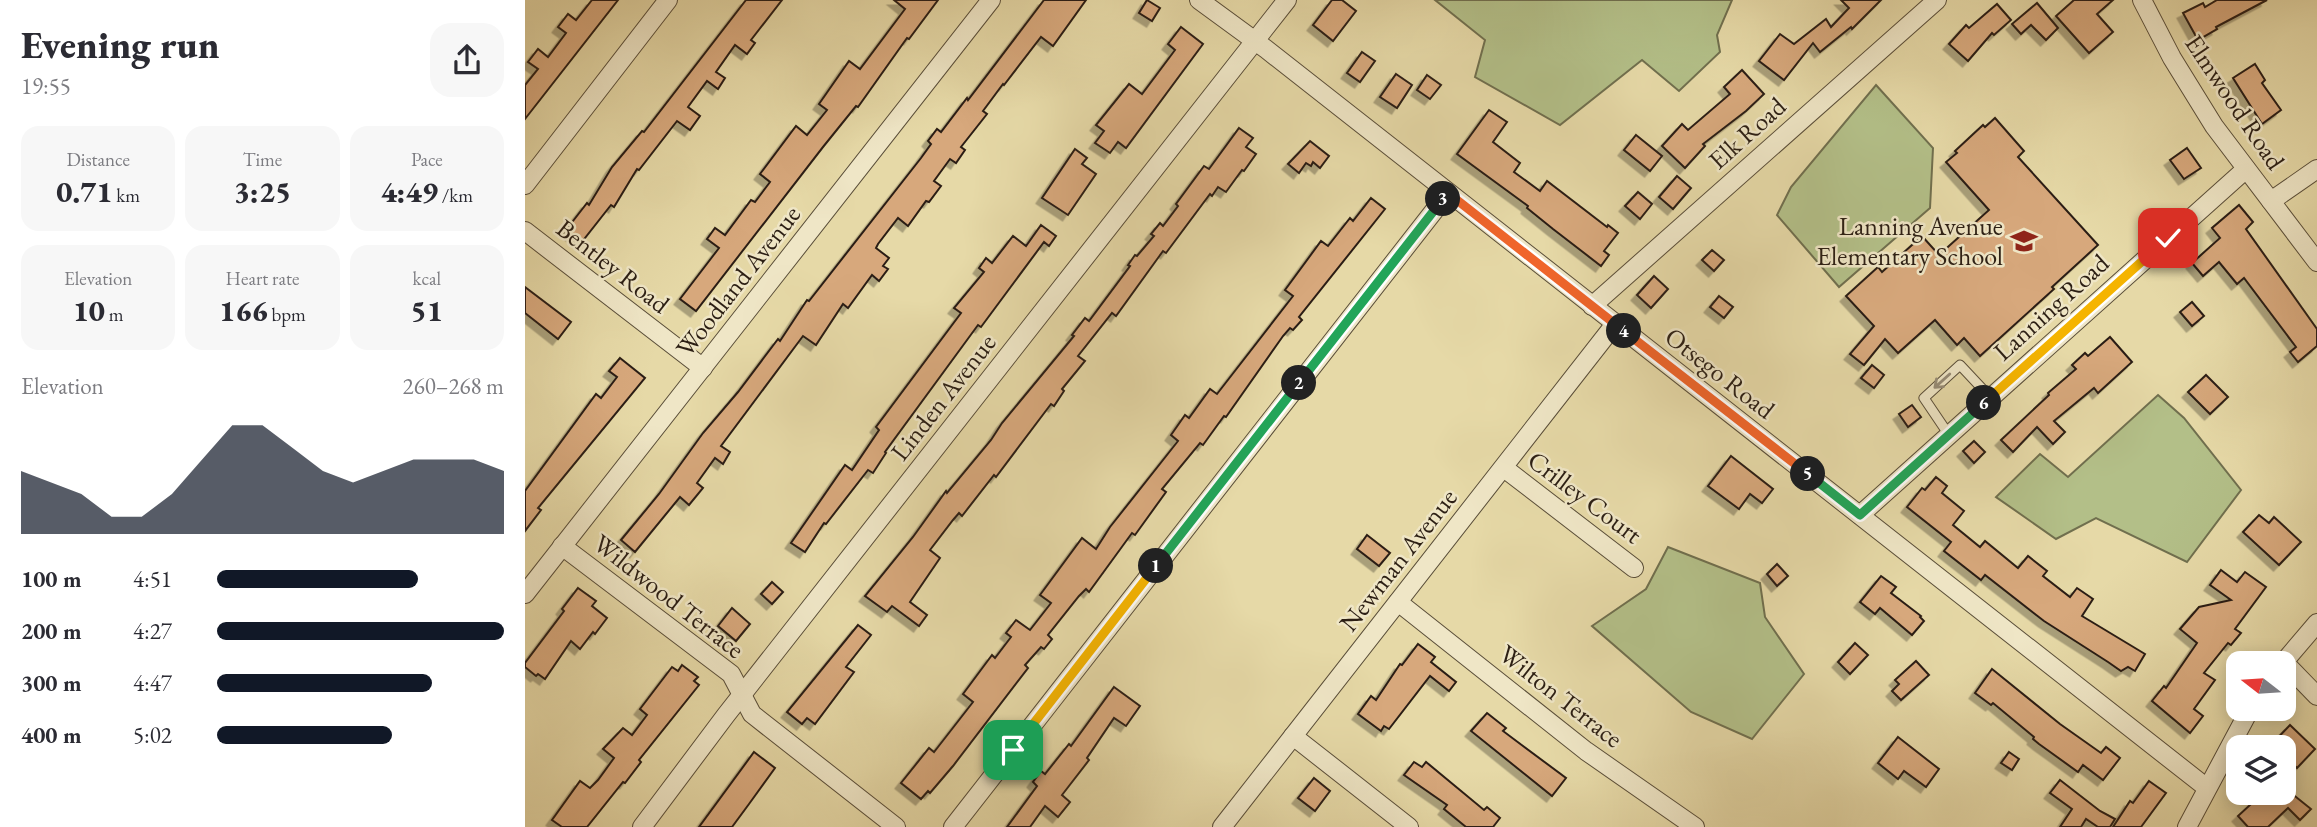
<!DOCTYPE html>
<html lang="en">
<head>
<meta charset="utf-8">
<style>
	:root { --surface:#fff; --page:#f7f7f7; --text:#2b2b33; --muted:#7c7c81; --accent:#111827 }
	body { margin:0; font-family:"EB Garamond",serif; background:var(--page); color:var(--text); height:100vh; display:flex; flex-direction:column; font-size:26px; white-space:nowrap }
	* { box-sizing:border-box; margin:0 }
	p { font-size:23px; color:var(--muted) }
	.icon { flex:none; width:38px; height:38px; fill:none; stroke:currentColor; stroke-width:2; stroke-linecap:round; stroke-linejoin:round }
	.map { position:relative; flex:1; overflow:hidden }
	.sheet { display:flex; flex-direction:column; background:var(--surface); width:525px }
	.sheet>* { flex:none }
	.needle { width:46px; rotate:287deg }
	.buttons { position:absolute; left:1701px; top:651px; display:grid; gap:14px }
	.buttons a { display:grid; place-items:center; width:70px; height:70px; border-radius:14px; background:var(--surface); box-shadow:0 4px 18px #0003; font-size:35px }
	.pin { position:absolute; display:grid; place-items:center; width:60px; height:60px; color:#fff; margin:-30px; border-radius:14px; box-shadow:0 4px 10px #0006 }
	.km { position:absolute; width:35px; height:35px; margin:-18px; border-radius:50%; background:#222; color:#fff; font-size:19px; line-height:35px; text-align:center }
	.round { display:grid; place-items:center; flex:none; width:74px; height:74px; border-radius:21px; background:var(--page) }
	.head { display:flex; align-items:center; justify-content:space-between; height:119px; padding:0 21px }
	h1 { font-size:38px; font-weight:800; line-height:52px }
	.figures { display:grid; grid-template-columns:repeat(3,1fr); gap:10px; height:119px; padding:7px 21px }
	.figures div { display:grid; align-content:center; border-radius:18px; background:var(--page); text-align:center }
	.figures b { font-size:30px; font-weight:800 }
	.figures small { font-size:19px; font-weight:400 }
	.figures p { font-size:19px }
	.chart { height:196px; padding:14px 21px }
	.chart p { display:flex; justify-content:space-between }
	.chart svg { width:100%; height:126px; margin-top:7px; fill:var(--accent); opacity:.7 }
	ul { padding:0 21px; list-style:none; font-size:23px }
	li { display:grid; grid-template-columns:112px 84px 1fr; align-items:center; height:52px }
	li i { height:18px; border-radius:9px; background:var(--accent) }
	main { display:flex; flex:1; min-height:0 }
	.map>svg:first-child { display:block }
	.green { fill:#b3bf88; stroke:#706f4e; stroke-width:2 }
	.building { fill:#d7a87b; stroke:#2c1f14; stroke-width:2; filter:url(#shadow) }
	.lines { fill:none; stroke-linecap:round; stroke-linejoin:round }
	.lane-casing { stroke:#5a4e39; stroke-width:11 }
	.street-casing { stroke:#5a4e39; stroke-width:20 }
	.lane { stroke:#efe6c6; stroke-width:9 }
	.street { stroke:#efe6c6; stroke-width:18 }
	.oneway { stroke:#978c76 }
	.split-1-casing { stroke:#fff; stroke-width:14 }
	.split-2-casing { stroke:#fff; stroke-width:14 }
	.split-3-casing { stroke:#fff; stroke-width:14 }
	.split-4-casing { stroke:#fff; stroke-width:14 }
	.split-5-casing { stroke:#fff; stroke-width:14 }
	.split-6-casing { stroke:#fff; stroke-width:14 }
	.split-7-casing { stroke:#fff; stroke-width:14 }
	.split-1 { stroke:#f5b400; stroke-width:9 }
	.split-2 { stroke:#22a559; stroke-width:9 }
	.split-3 { stroke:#22a559; stroke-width:9 }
	.split-4 { stroke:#f0652b; stroke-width:9 }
	.split-5 { stroke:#f0652b; stroke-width:9 }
	.split-6 { stroke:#22a559; stroke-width:9 }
	.split-7 { stroke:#f5b400; stroke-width:9 }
	.labels { text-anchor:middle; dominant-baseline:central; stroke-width:5; stroke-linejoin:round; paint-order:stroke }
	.street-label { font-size:26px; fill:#2c1f14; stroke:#efe6c6 }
	.poi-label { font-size:26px; fill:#2c1f14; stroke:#efe6c6; text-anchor:end }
</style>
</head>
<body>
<main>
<section class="sheet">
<div class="head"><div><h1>Evening run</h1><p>19:55</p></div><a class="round"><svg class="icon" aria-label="share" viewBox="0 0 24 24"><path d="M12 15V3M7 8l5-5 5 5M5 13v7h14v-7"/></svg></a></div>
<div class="figures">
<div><p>Distance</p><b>0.71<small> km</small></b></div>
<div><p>Time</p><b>3:25</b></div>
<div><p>Pace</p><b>4:49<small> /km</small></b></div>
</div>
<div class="figures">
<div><p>Elevation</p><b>10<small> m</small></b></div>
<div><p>Heart rate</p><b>166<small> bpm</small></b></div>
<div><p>kcal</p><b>51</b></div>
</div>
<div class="chart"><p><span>Elevation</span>260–268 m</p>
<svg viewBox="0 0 160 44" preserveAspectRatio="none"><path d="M0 44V22L10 26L20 30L30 38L40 38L50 30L60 18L70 6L80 6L90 14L100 22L110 26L120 22L130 18L140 18L150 18L160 22V44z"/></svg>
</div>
<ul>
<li><b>100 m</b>4:51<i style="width:70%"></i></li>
<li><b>200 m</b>4:27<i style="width:100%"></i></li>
<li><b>300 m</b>4:47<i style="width:75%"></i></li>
<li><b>400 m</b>5:02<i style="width:61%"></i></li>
</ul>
</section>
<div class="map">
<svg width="1792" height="827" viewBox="0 0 1792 827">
	<defs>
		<filter id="shadow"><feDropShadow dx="-5.5" dy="5.5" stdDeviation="0" flood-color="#0004"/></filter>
	</defs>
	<rect width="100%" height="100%" fill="#e6d9a7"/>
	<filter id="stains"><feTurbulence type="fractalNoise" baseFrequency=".00286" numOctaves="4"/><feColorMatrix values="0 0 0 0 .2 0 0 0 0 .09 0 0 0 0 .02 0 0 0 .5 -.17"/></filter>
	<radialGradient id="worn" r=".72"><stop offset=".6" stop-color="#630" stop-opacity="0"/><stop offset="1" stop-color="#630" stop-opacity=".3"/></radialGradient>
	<g class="green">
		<polygon points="910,0 1207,0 1192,35 1195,52 1154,91 1117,60 1035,125 950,77 960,40"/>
		<polygon points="1351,85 1408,148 1405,208 1314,287 1252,215 1266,187"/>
		<polygon points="1633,395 1659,418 1716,490 1662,562 1571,518 1531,539 1471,497 1515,454 1543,477"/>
		<polygon points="1143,547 1235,583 1240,617 1279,674 1227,739 1166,712 1067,626 1121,589"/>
	</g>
	<g class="building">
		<polygon points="67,0 93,0 0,119 0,85 13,69 3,62 13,49 23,57 41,33 33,27 43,14 51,20"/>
		<polygon points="221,0 257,0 226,40 230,43 222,54 210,45 191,72 200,78 193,89 182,81 163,107 175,116 165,130 152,121 114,170 112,169 89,207 86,205 56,243 41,230 62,203 64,205 87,167 117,131 119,132"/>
		<polygon points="369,0 413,0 384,39 382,38 333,107 331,106 298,147 171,311 155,299 194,248 182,239 190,228 200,235 226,200 230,202 245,182 235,174 271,126 282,135 302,110 294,104 324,61 335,69 380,9"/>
		<polygon points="519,0 561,0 528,46 516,37 479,85 478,84 458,111 462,114 436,147 440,150 431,163 425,159 409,181 416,186 404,202 401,201 383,226 373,218 353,244 351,248 364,258 358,266 363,269 354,281 347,275 323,308 318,304 291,345 278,336 196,446 205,452 198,464 190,458 172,483 178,488 164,505 155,497 110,552 96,540 134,494 178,433 213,392 253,339 255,341 282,300 284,301 396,158 406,144 403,141 412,129 416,132 442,98 443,100"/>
		<polygon points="622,0 635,8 627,21 614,13"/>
		<polygon points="807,0 817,0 831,11 808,41 788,25"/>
		<polygon points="1316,0 1356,0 1327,29 1326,27 1295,52 1288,43 1259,80 1234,61 1255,34 1269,44 1301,19 1306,27 1324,8"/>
		<polygon points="1549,0 1588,0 1572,14 1588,32 1564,53 1531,16"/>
		<polygon points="1692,0 1742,0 1691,27 1692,29 1673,40 1658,13 1678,3 1680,7"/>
		<polygon points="1512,3 1533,28 1521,40 1506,25 1496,34 1487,24"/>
		<polygon points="1472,4 1486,20 1469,35 1467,33 1443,61 1424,44 1441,25 1444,28"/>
		<polygon points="656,27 678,44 601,148 593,142 585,153 570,143 579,131 571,125 604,84 617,94 650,50 643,44"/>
		<polygon points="837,52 850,61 835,82 822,73"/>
		<polygon points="1730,64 1740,80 1737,83 1756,110 1737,124 1708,78"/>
		<polygon points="1217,70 1239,94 1221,111 1178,144 1180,146 1160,168 1137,146 1157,124 1163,130 1205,94 1199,87"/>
		<polygon points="871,74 887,85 872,108 855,97"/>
		<polygon points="902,75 916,85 905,99 892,90"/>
		<polygon points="964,110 982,122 968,142 995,163 989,172 1015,191 1022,181 1082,227 1083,225 1093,233 1079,251 1084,255 1076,266 1028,229 1002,208 1003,206 932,154"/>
		<polygon points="1470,118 1499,151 1493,157 1573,245 1527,287 1529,289 1455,356 1439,338 1432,345 1410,320 1373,353 1360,339 1339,365 1325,354 1349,326 1321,296 1353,267 1357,272 1397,236 1414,255 1464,210 1421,162 1432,153 1430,151 1458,125 1460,127"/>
		<polygon points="714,128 728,138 721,147 731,154 719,171 717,170 701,192 693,187 687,196 685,194 641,253 638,251 591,316 587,313 553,356 560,361 537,389 539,391 529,406 526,404 471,477 469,475 437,516 434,513 428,520 405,550 415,558 385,602 402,615 394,626 367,606 362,612 340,596 388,537 421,491 422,493 466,440 477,423 549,336 547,335 560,318 564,321 605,266 603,265 610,255 612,256 629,236 626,234 635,223 638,226 653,206 651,204 679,166 684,169"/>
		<polygon points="1111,135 1137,156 1125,171 1099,150"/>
		<polygon points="785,141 804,156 795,168 788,162 786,166 781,163 774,173 763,164"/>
		<polygon points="1662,148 1676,168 1659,179 1645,160"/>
		<polygon points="550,149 562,158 557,164 571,174 543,215 517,198"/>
		<polygon points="1152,176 1166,188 1148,209 1134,197"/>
		<polygon points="1113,192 1127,204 1115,219 1100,206"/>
		<polygon points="846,198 860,209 774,317 777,320 768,330 765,328 758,336 701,417 699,416 678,445 675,443 637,489 641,492 610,535 607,533 564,592 561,589 554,596 523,635 527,639 519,649 516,647 500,665 503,668 428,766 405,793 403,791 396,799 376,783 404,748 409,752 413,747 448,702 438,694 467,655 470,658 486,637 481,633 491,620 505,630 526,603 515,595 557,538 571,549 585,527 653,441 646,435 660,415 664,418 685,389 692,394 768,296 760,290 796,241 803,246 825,218 828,221"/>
		<polygon points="1714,205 1728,222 1721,229 1792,329 1792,346 1773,362 1765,352 1771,347 1719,278 1712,284 1694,262 1678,276 1667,263 1695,238 1687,228"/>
		<polygon points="516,225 531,236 524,246 519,242 456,327 453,325 360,452 361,453 348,473 343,470 301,524 299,523 280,552 266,543 320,465 327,470 354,430 351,427 436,313 429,308 459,272 454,268 461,258 467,263 488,236 501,246"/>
		<polygon points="1187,250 1199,260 1189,271 1177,260"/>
		<polygon points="1129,276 1143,289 1126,308 1112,295"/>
		<polygon points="0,287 46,322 33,339 0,313"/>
		<polygon points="1194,296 1208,307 1199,318 1185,307"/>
		<polygon points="1667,302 1679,316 1667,326 1655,312"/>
		<polygon points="1585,337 1607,362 1573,393 1569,388 1529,421 1540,432 1528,444 1512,427 1488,452 1476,440 1524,395 1523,393 1551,369 1547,365 1560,353 1563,356"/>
		<polygon points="95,358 120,378 13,508 16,510 0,531 0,491 71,394 76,398 92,377 84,371"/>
		<polygon points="1347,365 1359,375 1349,388 1336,378"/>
		<polygon points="1681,375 1703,397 1685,414 1663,392"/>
		<polygon points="1387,405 1396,417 1383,427 1374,414"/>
		<polygon points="1449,441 1460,452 1449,463 1438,451"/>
		<polygon points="1206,456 1248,489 1237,503 1225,494 1214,509 1183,486"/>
		<polygon points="1411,477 1422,486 1417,493 1439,511 1428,525 1455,547 1460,541 1493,568 1503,556 1522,571 1518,576 1545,597 1552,588 1568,599 1557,616 1620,654 1610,671 1603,667 1596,671 1583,662 1519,621 1460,575 1456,580 1419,551 1426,542 1382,507 1397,488 1400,490"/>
		<polygon points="1734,515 1744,523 1749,517 1776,542 1754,565 1718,532"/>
		<polygon points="842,535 865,553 854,566 832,549"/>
		<polygon points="1252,564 1263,576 1252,586 1242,574"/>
		<polygon points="1696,570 1712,582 1720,572 1741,587 1710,629 1716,633 1706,645 1703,643 1679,673 1690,680 1669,709 1678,716 1665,733 1627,701 1639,686 1641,688 1672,643 1655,629 1674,607 1706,600 1685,585"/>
		<polygon points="1356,576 1371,587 1366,593 1396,616 1395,617 1399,621 1387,635 1355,608 1350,614 1335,602"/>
		<polygon points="247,582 258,592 247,604 236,594"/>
		<polygon points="53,588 71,601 67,606 82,618 70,634 68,632 55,649 46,641 20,679 13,674 11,676 0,667 0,663 39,611 37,609"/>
		<polygon points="207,608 225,624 211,641 193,626"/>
		<polygon points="333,625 346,635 321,667 329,672 290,724 282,718 277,724 262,712"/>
		<polygon points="1330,643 1343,655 1325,674 1313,662"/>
		<polygon points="893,644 910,657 906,662 931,682 924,691 905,676 864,729 859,726 856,731 833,714 846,696 851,700 875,664 877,665"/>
		<polygon points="1391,661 1404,675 1376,700 1367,691 1374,684 1370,680"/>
		<polygon points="157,665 173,677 169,681 174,685 114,760 116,762 100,783 98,782 62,827 37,827 27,820 55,781 65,788 73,780 89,758 78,749 98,728 107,735 122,715 115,709 147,667 153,671"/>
		<polygon points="1467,669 1535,724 1576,753 1581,747 1595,758 1578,780 1558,765 1553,772 1514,744 1508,739 1509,737 1468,703 1466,705 1450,693"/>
		<polygon points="589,687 615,706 601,726 589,718 562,758 564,760 537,795 545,802 533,817 520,806 505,827 482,827 512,786 508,782 516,771 520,774 544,744 546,746"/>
		<polygon points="962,713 981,728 978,731 1041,778 1027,796 946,731"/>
		<polygon points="1765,725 1790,749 1772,768 1759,755 1759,747 1744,747"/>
		<polygon points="1373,737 1414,769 1401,787 1379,771 1373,779 1353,763"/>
		<polygon points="229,752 250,768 224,804 207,827 174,827"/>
		<polygon points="1484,752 1494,759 1487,770 1476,763"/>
		<polygon points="889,762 897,767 901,762 959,810 962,807 975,818 968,827 941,827 919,809 922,805 879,775"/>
		<polygon points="789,778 805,791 790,811 773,798"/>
		<polygon points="1535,780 1575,811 1590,819 1585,827 1573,827 1561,819 1556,827 1535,827 1547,809 1525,793"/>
		<polygon points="1624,781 1641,793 1616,827 1588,827 1605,801 1608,803"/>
		<polygon points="1738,793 1766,793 1786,809 1775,820 1763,808 1743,827 1723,827 1713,816"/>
	</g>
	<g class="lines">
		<defs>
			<polyline id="lane" points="1424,435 1399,398 1435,365 1465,397"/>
			<g id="street">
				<polyline points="674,0 741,49 1682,788"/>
				<polyline points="1617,0 1647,58 1689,126 1792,262"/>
				<polyline points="0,185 143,0"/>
				<polyline points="1746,201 1792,169"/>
				<polyline points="0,231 178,368"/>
				<polyline points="1067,306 1412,0"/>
				<polyline points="979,468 1109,568"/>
				<polyline points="1335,515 1721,169"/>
				<polyline points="37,546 206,674 227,714 371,827"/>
				<polyline points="0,594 466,0"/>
				<polyline points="873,602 1061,751 1170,827"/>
				<polyline points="1759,662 1792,696"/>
				<polyline points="1758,663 1792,623"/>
				<polyline points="768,736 884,827"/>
				<polyline points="117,827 201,715 762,0"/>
				<polyline points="428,827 923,193"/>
				<polyline points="697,827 1090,324"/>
				<polyline points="1662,827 1725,709"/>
			</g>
		</defs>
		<use href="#lane" class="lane-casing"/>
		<use href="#street" class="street-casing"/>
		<use href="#lane" class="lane"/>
		<use href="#street" class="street"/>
	</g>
	<defs><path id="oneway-shaft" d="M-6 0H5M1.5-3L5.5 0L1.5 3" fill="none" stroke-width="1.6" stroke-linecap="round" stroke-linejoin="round" transform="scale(1.75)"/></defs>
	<use class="oneway" href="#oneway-shaft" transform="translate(1417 381) rotate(138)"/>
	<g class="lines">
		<defs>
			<polyline id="split-1" points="488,750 631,566"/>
			<polyline id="split-2" points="631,566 774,383"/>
			<polyline id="split-3" points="774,383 918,199"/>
			<polyline id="split-4" points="918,199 923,193 1099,331"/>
			<polyline id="split-5" points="1099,331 1283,474"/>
			<polyline id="split-6" points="1283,474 1335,515 1459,403"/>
			<polyline id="split-7" points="1459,403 1643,238"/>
		</defs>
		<use href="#split-1" class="split-1-casing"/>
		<use href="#split-2" class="split-2-casing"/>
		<use href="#split-3" class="split-3-casing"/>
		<use href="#split-4" class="split-4-casing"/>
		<use href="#split-5" class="split-5-casing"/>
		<use href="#split-6" class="split-6-casing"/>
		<use href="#split-7" class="split-7-casing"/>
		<use href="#split-1" class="split-1"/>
		<use href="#split-2" class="split-2"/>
		<use href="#split-3" class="split-3"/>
		<use href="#split-4" class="split-4"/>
		<use href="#split-5" class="split-5"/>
		<use href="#split-6" class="split-6"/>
		<use href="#split-7" class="split-7"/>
	</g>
	<defs>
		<symbol id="school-bare" viewBox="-9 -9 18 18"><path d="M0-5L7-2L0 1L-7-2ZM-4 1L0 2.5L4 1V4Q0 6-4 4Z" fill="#8f2418" stroke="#efe6c6" stroke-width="2.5" paint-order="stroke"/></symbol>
	</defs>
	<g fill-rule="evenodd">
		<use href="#school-bare" x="1480" y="222" width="38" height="38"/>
	</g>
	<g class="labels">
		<g class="street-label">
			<text transform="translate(1710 102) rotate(56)">Elmwood Road</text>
			<text transform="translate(1222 133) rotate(-42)">Elk Road</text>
			<text transform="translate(88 266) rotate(38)">Bentley Road</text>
			<text transform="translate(213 281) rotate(-52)">Woodland Avenue</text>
			<text transform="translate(1526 307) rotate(-42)">Lanning Road</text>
			<text transform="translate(1195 373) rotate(38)">Otsego Road</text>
			<text transform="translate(418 397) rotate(-52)">Linden Avenue</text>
			<text transform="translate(1060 497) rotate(37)">Crilley Court</text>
			<text transform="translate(873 560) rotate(-52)">Newman Avenue</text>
			<text transform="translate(144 596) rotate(38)">Wildwood Terrace</text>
			<text transform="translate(1036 696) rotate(38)">Wilton Terrace</text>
		</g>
		<g class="poi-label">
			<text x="1478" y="226">Lanning Avenue<tspan x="1478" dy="30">Elementary School</tspan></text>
		</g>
	</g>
	<rect width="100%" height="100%" filter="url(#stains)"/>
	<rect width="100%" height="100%" fill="url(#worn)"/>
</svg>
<div class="buttons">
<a><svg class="needle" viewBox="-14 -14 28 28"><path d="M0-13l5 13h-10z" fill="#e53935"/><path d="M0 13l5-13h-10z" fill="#7c7c81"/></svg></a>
<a><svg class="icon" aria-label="layers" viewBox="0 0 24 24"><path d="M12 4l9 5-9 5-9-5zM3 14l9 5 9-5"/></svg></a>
</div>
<div class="pin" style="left:488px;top:750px;background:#1e9e55"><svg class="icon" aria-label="arrive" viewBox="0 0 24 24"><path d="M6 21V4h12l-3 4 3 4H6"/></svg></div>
<div class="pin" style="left:1643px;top:238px;background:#d93025"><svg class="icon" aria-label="check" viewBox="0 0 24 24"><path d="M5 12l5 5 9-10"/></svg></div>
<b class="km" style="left:631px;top:566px">1</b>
<b class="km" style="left:774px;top:383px">2</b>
<b class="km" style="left:918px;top:199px">3</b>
<b class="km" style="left:1099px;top:331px">4</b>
<b class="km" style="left:1283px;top:474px">5</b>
<b class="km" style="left:1459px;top:403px">6</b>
</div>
</main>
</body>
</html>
